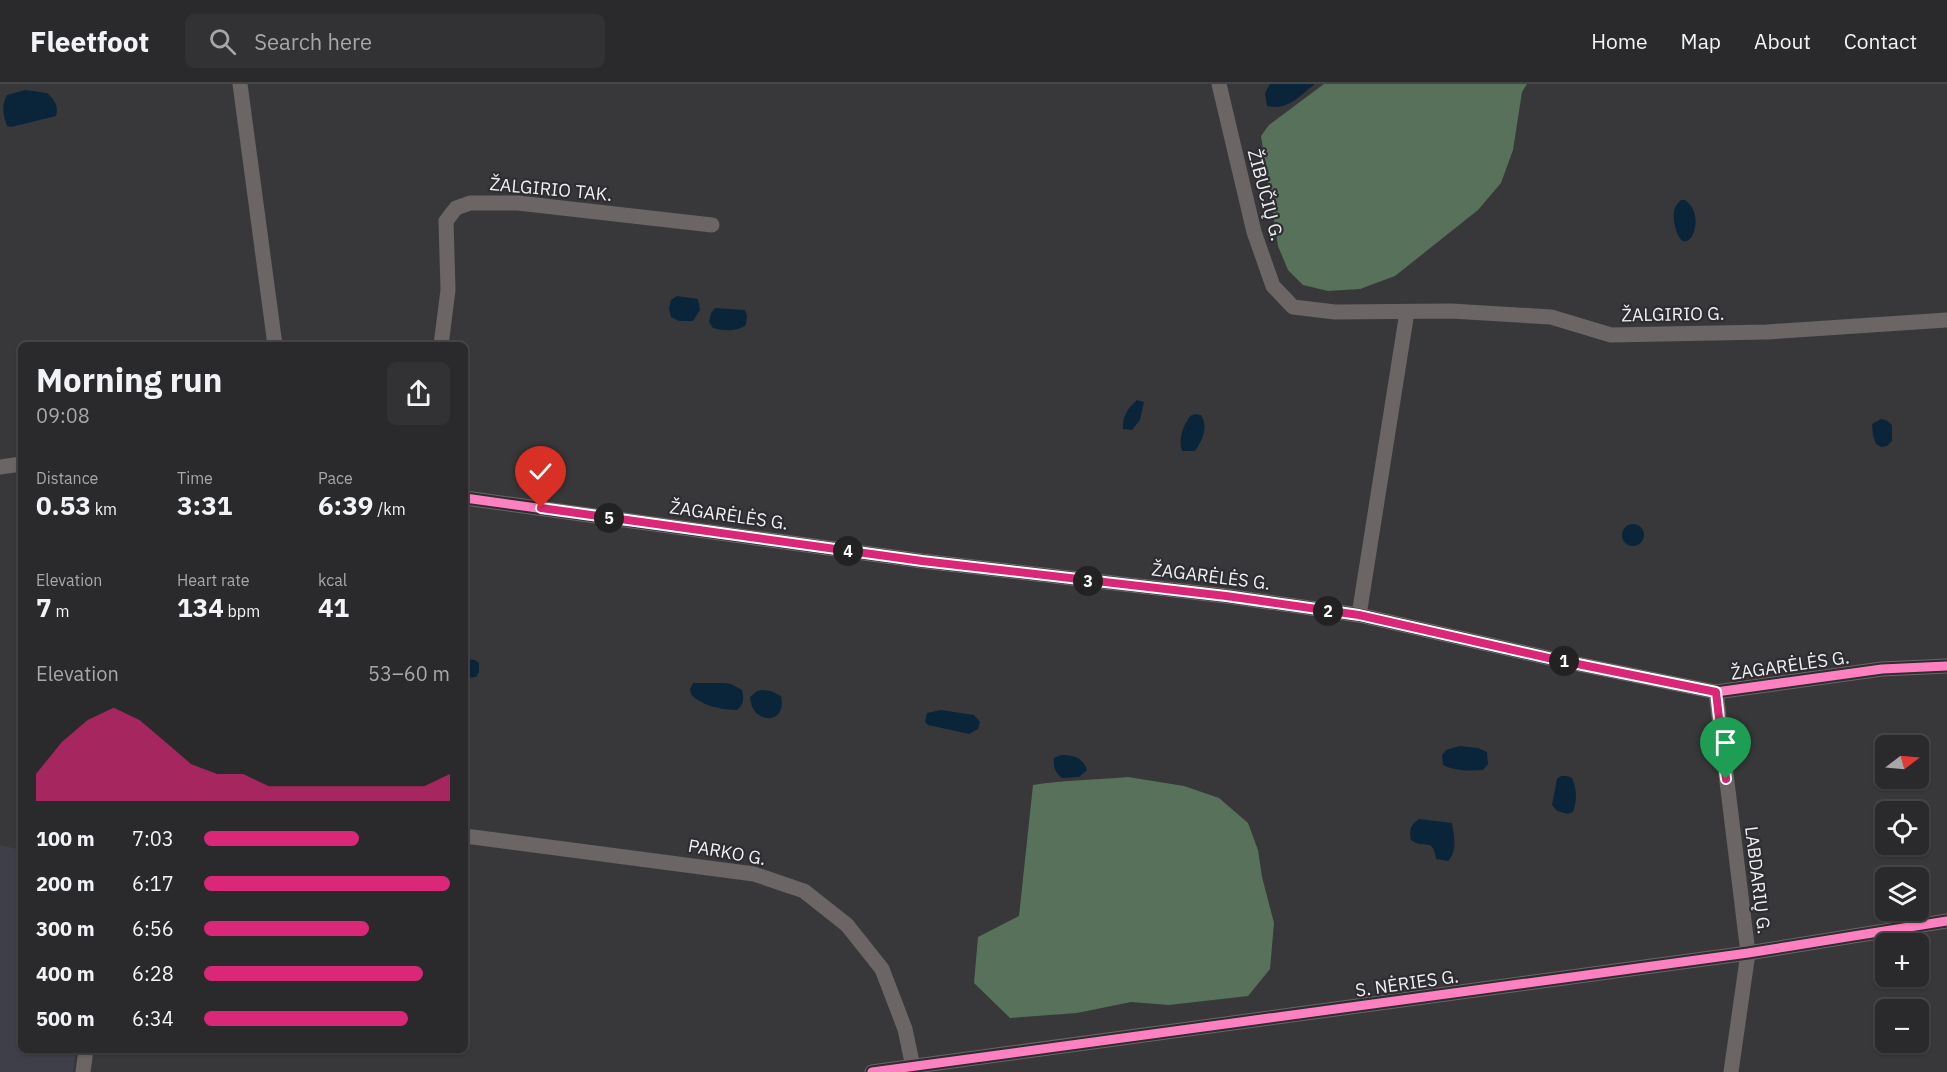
<!DOCTYPE html>
<html lang="en">
<head>
<meta charset="utf-8">
<style>
	:root { --surface:#2a2a2c; --page:#323234; --text:#f1f3f6; --muted:#a5a7a9; --line:#464648; --accent:#db2777 }
	body { margin:0; font-family:"IBM Plex Sans",sans-serif; background:var(--page); color:var(--text); height:100vh; display:flex; flex-direction:column; font-size:22px; white-space:nowrap }
	* { box-sizing:border-box; margin:0 }
	p { font-size:20px; color:var(--muted) }
	.icon { flex:none; width:33px; height:33px; fill:none; stroke:currentColor; stroke-width:2; stroke-linecap:round; stroke-linejoin:round }
	.map { position:relative; flex:1; overflow:hidden }
	.sheet { position:absolute; left:18px; top:258px; width:450px; height:711px; display:flex; flex-direction:column; background:var(--surface); border-radius:9px; box-shadow:0 2px 4px #0004,0 0 0 2px var(--line) }
	.sheet>* { flex:none }
	.needle { width:39px; rotate:74deg }
	.controls { position:absolute; left:1875px; top:651px; display:grid; gap:12px }
	.controls a { display:grid; place-items:center; width:54px; height:54px; border-radius:9px; background:var(--surface); box-shadow:0 2px 4px #0004,0 0 0 2px var(--line); font-size:30px }
	.pin { position:absolute; display:grid; place-items:center; width:51px; height:51px; color:#fff; margin:-62px -26px; border-radius:50% 50% 50% 0; rotate:-45deg; box-shadow:0 0 6px #0007 }
	.pin .icon { rotate:45deg }
	.km { position:absolute; width:30px; height:30px; margin:-15px; border-radius:50%; background:#222; color:#fff; font-size:16px; line-height:30px; text-align:center }
	.round { display:grid; place-items:center; flex:none; width:63px; height:63px; border-radius:9px; background:var(--page) }
	.headline { display:flex; align-items:center; justify-content:space-between; height:102px; padding:0 18px }
	h1 { font-size:33px; font-weight:700; line-height:45px }
	.figures { display:grid; grid-template-columns:repeat(3,1fr); gap:9px; height:102px; padding:6px 18px }
	.figures div { display:grid; align-content:center }
	.figures b { font-size:26px; font-weight:700 }
	.figures small { font-size:16px; font-weight:400 }
	.figures p { font-size:16px }
	.chart { height:168px; padding:12px 18px }
	.chart p { display:flex; justify-content:space-between }
	.chart svg { width:100%; height:108px; margin-top:6px; fill:var(--accent); opacity:.7 }
	ul { padding:0 18px; list-style:none; font-size:20px }
	li { display:grid; grid-template-columns:96px 72px 1fr; align-items:center; height:45px }
	li i { height:15px; border-radius:8px; background:var(--accent) }
	header { display:flex; align-items:center; gap:36px; box-sizing:border-box; height:84px; padding:0 30px; background:var(--surface); border-bottom:2px solid var(--line) }
	header strong { font-size:28px }
	nav { display:flex; gap:33px; margin-inline-start:auto; font-size:21px }
	.search { width:420px; height:54px; background:var(--page); display:flex; align-items:center; gap:15px; box-sizing:border-box; padding:0 21px; border-radius:9px; color:var(--muted); font-size:22px }
	.map>svg:first-child { display:block }
	.built { fill:#3e3f49 }
	.forest { fill:#57715a }
	.water { fill:#0a2539 }
	.lines { fill:none; stroke-linecap:round; stroke-linejoin:round }
	.minor { stroke:#6b6565; stroke-width:15 }
	.cycleway-casing { stroke:#2d2d32; stroke-width:13 }
	.cycleway { stroke:#ff80c0; stroke-width:9 }
	.route-casing { stroke:#fff; stroke-width:12 }
	.route { stroke:#db2777; stroke-width:8 }
	.labels { text-anchor:middle; dominant-baseline:central; stroke-width:4.5; stroke-linejoin:round; paint-order:stroke }
	.street-label { font-size:18px; fill:#f0f0f3; stroke:#2d2d32 }
</style>
</head>
<body>
<header>
<strong>Fleetfoot</strong>
<div class="search"><svg class="icon" aria-label="search" viewBox="0 0 24 24"><circle cx="10" cy="10" r="6"/><path d="M15 15l6 6"/></svg>Search here</div>
<nav><a>Home</a><a>Map</a><a>About</a><a>Contact</a></nav>
</header>
<div class="map">
<svg width="1947" height="988" viewBox="0 0 1947 988">
	<rect width="100%" height="100%" fill="#38383b"/>
	<polygon class="built" points="0,761 21,766 21,966 76,966 73,988 0,988"/>
	<g class="forest">
		<polygon points="1324,0 1527,0 1522,8 1513,66 1501,99 1478,126 1395,192 1360,205 1328,207 1303,201 1288,186 1278,162 1261,52 1269,41"/>
		<path d="M1128,693L1184,702L1219,714L1248,739L1258,766L1262,793L1274,839L1270,885L1248,912L1169,921L1131,918L1077,929L1010,934L974,899L978,853L1019,832L1033,701C1065,696 1096,696 1128,693Z"/>
	</g>
	<g class="water">
		<path d="M1270,0H1315C1299,12 1288,27 1267,22L1265,9Z"/>
		<path d="M25,6L47,9C54,15 59,22 56,32L11,43L7,42C3,30 1,22 7,11Z"/>
		<path d="M1681,116H1685C1711,134 1682,186 1674,137C1673,129 1674,122 1681,116Z"/>
		<polygon points="677,212 698,215 700,226 693,237 679,237 671,233 669,225 671,216"/>
		<path d="M715,224L745,226L747,232L746,241C736,248 724,247 713,244L709,238L711,229Z"/>
		<path d="M1137,316L1144,318L1140,336L1132,346L1123,345C1122,332 1128,324 1137,316Z"/>
		<path d="M1195,330L1201,331C1209,343 1202,357 1195,367H1182C1178,355 1183,342 1190,332Z"/>
		<polygon points="1881,335 1886,336 1892,341 1892,357 1887,362 1881,363 1876,360 1873,352 1872,340"/>
		<circle cx="1633" cy="451" r="11"/>
		<polygon points="465,575 475,576 479,579 479,588 476,593 465,594"/>
		<path d="M693,599H724L731,600L742,606C744,615 744,620 737,626C722,626 701,622 691,610L690,605Z"/>
		<path d="M762,606L771,607L781,612C788,642 751,641 750,613L757,607Z"/>
		<polygon points="941,626 974,631 980,638 978,645 969,650 928,641 925,638 927,629"/>
		<path d="M1460,662L1478,664L1487,668L1488,680L1483,686C1470,687 1455,687 1443,681L1442,671L1446,666Z"/>
		<path d="M1061,671C1074,671 1083,674 1087,686L1079,693L1062,694C1055,689 1053,682 1054,674Z"/>
		<path d="M1561,692H1567L1572,694C1577,706 1577,716 1573,728L1568,730L1557,727L1552,721L1557,695Z"/>
		<path d="M1419,735L1452,739C1454,752 1458,767 1448,777L1436,775C1433,752 1424,766 1411,756C1409,746 1410,741 1419,735Z"/>
	</g>
	<g class="lines">
		<g class="minor">
			<polyline points="240,0 275,261"/>
			<polyline points="1219,0 1254,148 1273,202 1293,223 1335,228 1451,227 1551,233 1611,251 1767,248 1947,236"/>
			<polyline points="441,261 448,206 446,137 456,124 470,119 518,119 712,141"/>
			<polyline points="0,383 21,380"/>
			<polyline points="465,414 922,477 1226,512 1359,531 1553,575 1716,608 1882,585 1947,582"/>
			<polyline points="1359,531 1407,228"/>
			<polyline points="1716,608 1748,869 1731,988"/>
			<polyline points="465,752 754,790 804,807 847,841 882,885 905,945 913,983"/>
			<polyline points="83,988 86,966"/>
			<polyline points="872,988 1748,869 1947,837"/>
		</g>
		<defs>
			<g id="cycleway">
				<polyline points="465,414 922,477 1226,512 1359,531 1553,575 1716,608 1882,585 1947,582"/>
				<polyline points="872,988 1748,869 1947,837"/>
			</g>
		</defs>
		<use href="#cycleway" class="cycleway-casing"/>
		<use href="#cycleway" class="cycleway"/>
	</g>
	<g class="lines">
		<defs>
			<polyline id="route" points="541,424 922,477 1226,512 1359,531 1553,575 1716,608 1726,695"/>
		</defs>
		<use href="#route" class="route-casing"/>
		<use href="#route" class="route"/>
	</g>
	<g class="labels">
		<g class="street-label">
			<text transform="translate(551 105) rotate(5)">ŽALGIRIO TAK.</text>
			<text transform="translate(1266 111) rotate(75)">ŽIBUČIŲ G.</text>
			<text transform="translate(1673 230) rotate(-1)">ŽALGIRIO G.</text>
			<text transform="translate(729 431) rotate(8)">ŽAGARĖLĖS G.</text>
			<text transform="translate(1211 492) rotate(7)">ŽAGARĖLĖS G.</text>
			<text transform="translate(1790 581) rotate(-8)">ŽAGARĖLĖS G.</text>
			<text transform="translate(727 768) rotate(10)">PARKO G.</text>
			<text transform="translate(1758 796) rotate(83)">LABDARIŲ G.</text>
			<text transform="translate(1407 899) rotate(-8)">S. NĖRIES G.</text>
		</g>
	</g>
</svg>
<div class="controls">
<a><svg class="needle" viewBox="-14 -14 28 28"><path d="M0-13l5 13h-10z" fill="#e53935"/><path d="M0 13l5-13h-10z" fill="#a5a7a9"/></svg></a>
<a><svg class="icon" aria-label="locate" viewBox="0 0 24 24"><circle cx="12" cy="12" r="6"/><path d="M12 2v4M12 18v4M2 12h4M18 12h4"/></svg></a>
<a><svg class="icon" aria-label="layers" viewBox="0 0 24 24"><path d="M12 4l9 5-9 5-9-5zM3 14l9 5 9-5"/></svg></a>
<a>+</a>
<a>−</a>
</div>
<div class="pin" style="left:1726px;top:695px;background:#1e9e55"><svg class="icon" aria-label="arrive" viewBox="0 0 24 24"><path d="M6 21V4h12l-3 4 3 4H6"/></svg></div>
<div class="pin" style="left:541px;top:424px;background:#d93025"><svg class="icon" aria-label="check" viewBox="0 0 24 24"><path d="M5 12l5 5 9-10"/></svg></div>
<b class="km" style="left:1564px;top:577px">1</b>
<b class="km" style="left:1328px;top:527px">2</b>
<b class="km" style="left:1088px;top:497px">3</b>
<b class="km" style="left:848px;top:467px">4</b>
<b class="km" style="left:609px;top:434px">5</b>
<section class="sheet">
<div class="headline"><div><h1>Morning run</h1><p>09:08</p></div><a class="round"><svg class="icon" aria-label="share" viewBox="0 0 24 24"><path d="M12 15V3M7 8l5-5 5 5M5 13v7h14v-7"/></svg></a></div>
<div class="figures">
<div><p>Distance</p><b>0.53<small> km</small></b></div>
<div><p>Time</p><b>3:31</b></div>
<div><p>Pace</p><b>6:39<small> /km</small></b></div>
</div>
<div class="figures">
<div><p>Elevation</p><b>7<small> m</small></b></div>
<div><p>Heart rate</p><b>134<small> bpm</small></b></div>
<div><p>kcal</p><b>41</b></div>
</div>
<div class="chart"><p><span>Elevation</span>53–60 m</p>
<svg viewBox="0 0 160 44" preserveAspectRatio="none"><path d="M0 44V33L10 20L20 11L30 6L40 11L50 20L60 29L70 33L80 33L90 38L100 38L110 38L120 38L130 38L140 38L150 38L160 33V44z"/></svg>
</div>
<ul>
<li><b>100 m</b>7:03<i style="width:63%"></i></li>
<li><b>200 m</b>6:17<i style="width:100%"></i></li>
<li><b>300 m</b>6:56<i style="width:67%"></i></li>
<li><b>400 m</b>6:28<i style="width:89%"></i></li>
<li><b>500 m</b>6:34<i style="width:83%"></i></li>
</ul>
</section>
</div>
</body>
</html>
